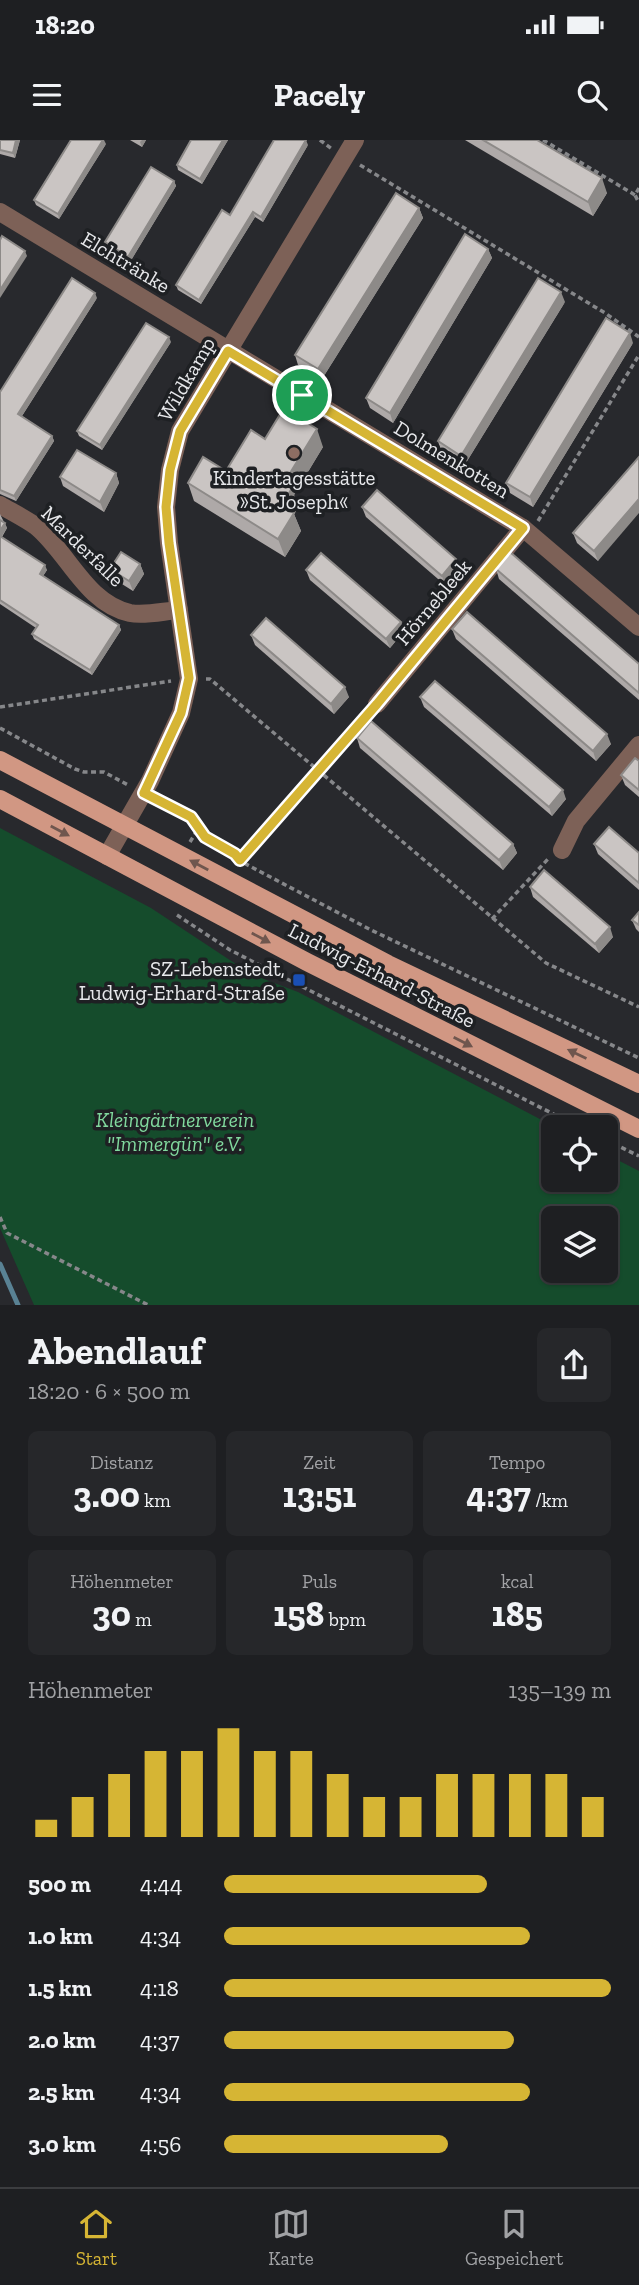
<!DOCTYPE html>
<html lang="de">
<head>
<meta charset="utf-8">
<style>
	:root { --surface:#1e1f22; --page:#26272a; --text:#f1f3f6; --muted:#a1a2a5; --line:#3c3d40; --accent:#d6b534 }
	body { margin:0; font-family:"Zilla Slab",serif; background:var(--page); color:var(--text); height:100vh; display:flex; flex-direction:column; font-size:26px; white-space:nowrap }
	* { box-sizing:border-box; margin:0 }
	p { font-size:23px; color:var(--muted) }
	.icon { flex:none; width:38px; height:38px; fill:none; stroke:currentColor; stroke-width:2; stroke-linecap:round; stroke-linejoin:round }
	.map { position:relative; height:1165px; overflow:hidden }
	.drawer { display:flex; flex-direction:column; background:var(--surface); flex:1 }
	.drawer>* { flex:none }
	.tools { position:absolute; left:541px; top:975px; display:grid; gap:14px }
	.tools a { display:grid; place-items:center; width:77px; height:77px; border-radius:10px; background:var(--surface); box-shadow:0 2px 5px #0004,0 0 0 2px var(--line); font-size:35px }
	.pin { position:absolute; display:grid; place-items:center; width:60px; height:60px; color:#fff; margin:-30px; border:4px solid #fff; border-radius:50%; box-shadow:0 2px 7px #0007 }
	.round { display:grid; place-items:center; flex:none; width:74px; height:74px; border-radius:10px; background:var(--page) }
	.head { display:flex; align-items:center; justify-content:space-between; height:119px; padding:0 28px }
	h1 { font-size:38px; font-weight:700; line-height:52px }
	.stats { display:grid; grid-template-columns:repeat(3,1fr); gap:10px; height:119px; padding:7px 28px }
	.stats div { display:grid; align-content:center; border-radius:10px; background:var(--page); text-align:center }
	.stats b { font-size:35px; font-weight:700 }
	.stats small { font-size:19px; font-weight:400 }
	.stats p { font-size:19px }
	.chart { height:196px; padding:14px 28px }
	.chart p { display:flex; justify-content:space-between }
	.chart svg { width:100%; height:126px; margin-top:7px; stroke:var(--accent); stroke-width:6 }
	ul { padding:0 28px; list-style:none; font-size:23px }
	li { display:grid; grid-template-columns:112px 84px 1fr; align-items:center; height:52px }
	li i { height:18px; border-radius:9px; background:var(--accent) }
	.status { display:flex; justify-content:space-between; align-items:center; height:49px; padding:0 35px; background:var(--surface); direction:ltr }
	.status svg { height:19px; fill:currentColor }
	header { display:flex; justify-content:space-between; align-items:center; height:91px; padding:0 28px; background:var(--surface); font-size:32px; font-weight:700 }
	.tab-bar { display:flex; justify-content:space-around; align-items:center; height:98px; border-top:2px solid var(--line); background:var(--surface); font-size:19px; color:var(--muted) }
	.tab-bar a { display:grid; justify-items:center; gap:4px }
	.tab-bar .active { color:var(--accent) }
	.map>svg:first-child { display:block }
	.green { fill:#154c2c; fill-rule:evenodd }
	.lines { fill:none; stroke-linecap:round; stroke-linejoin:round }
	.stream { stroke:#598294; stroke-width:5 }
	.path { stroke:#86878a; stroke-width:3.5; stroke-dasharray:5 3.5; stroke-linecap:butt }
	.minor { stroke:#7d6157; stroke-width:18 }
	.major { stroke:#d19783; stroke-width:18 }
	.wall { fill:#aea9a8 }
	.shaded-wall { fill:#8d8a88 }
	.building { fill:#cac5c3; stroke:#8d8a88; stroke-width:2 }
	.oneway { fill:#6f564e }
	.route-casing { stroke:#fff; stroke-width:14 }
	.route { stroke:#d6b534; stroke-width:9 }
	.education-dot { fill:#8d6e63; stroke:#1e2023; stroke-width:2.5 }
	.transit-dot { fill:#1a4fb4; stroke:#1e2023; stroke-width:2.5 }
	.labels { text-anchor:middle; dominant-baseline:central; stroke-width:7; stroke-linejoin:round; paint-order:stroke }
	.street-label { font-size:21px; fill:#e7e8eb; stroke:#1e2023 }
	.poi-label { font-size:21px; fill:#e7e8eb; stroke:#1e2023 }
	.park-label { font-size:21px; font-style:italic; fill:#81d99e; stroke:#1e2023 }
</style>
</head>
<body>
<div class="status"><b>18:20</b><svg viewBox="0 0 49 12"><path d="M0 12V9h3v3zM5 12V6h3v6zM10 12V3h3v9zM15 12V0h3v12zM26 1h20v11H26zM47 4h2v5h-2z"/></svg></div>
<header><svg class="icon" aria-label="menu" viewBox="0 0 24 24"><path d="M4 6h16M4 12h16M4 18h16"/></svg>Pacely<svg class="icon" aria-label="search" viewBox="0 0 24 24"><circle cx="10" cy="10" r="6"/><path d="M15 15l6 6"/></svg></header>
<div class="map">
<svg width="639" height="1165" viewBox="0 0 639 1165">
	<rect width="100%" height="100%" fill="#28292d"/>
	<path class="green" d="M0,688L151,768L251,834L298,852L555,987H553V1040H606V1014L639,1031V1165H34L0,1088ZM553,1078H606V1130H553Z"/>
	<g class="lines">
		<polyline class="stream" points="0,1124 18,1165"/>
		<g class="path">
			<polyline points="320,0 332,9"/>
			<polyline points="543,0 635,55"/>
			<polyline points="360,25 605,173 639,197"/>
			<polyline points="639,48 635,55 639,63"/>
			<polyline points="538,381 639,215"/>
			<polyline points="206,539 210,539 546,823 639,867"/>
			<polyline points="0,567 171,541"/>
			<polyline points="0,588 75,629 84,632 104,632 128,645"/>
			<polyline points="157,660 191,677 205,697 235,714 240,721 371,790 639,918"/>
			<polyline points="190,702 198,689"/>
			<polyline points="240,721 365,577"/>
			<polyline points="177,775 230,810 579,987"/>
			<polyline points="492,779 548,719"/>
			<polyline points="606,1000 639,1016"/>
			<polyline points="0,1077 7,1093 148,1165"/>
		</g>
		<g class="minor">
			<polyline points="0,72 523,388 639,487"/>
			<path d="M0,365C12,372 26,379 37,387C69,414 86,463 130,473C145,476 164,471 179,470"/>
			<polyline points="377,564 523,388"/>
			<polyline points="562,710 576,681 639,605"/>
			<polyline points="107,716 150,641 181,573 189,539 169,403 166,367 170,330 180,291 355,0"/>
		</g>
		<g class="major">
			<polyline points="0,620 388,824 639,944"/>
			<polyline points="0,659 307,822 639,989"/>
		</g>
	</g>
	<g class="wall">
		<polygon points="0,0 20,0 15,18 0,14"/>
		<polygon points="130,0 146,0 142,7"/>
		<polygon points="191,0 228,0 202,44 178,30 177,25"/>
		<polygon points="465,0 537,0 607,53 593,76"/>
		<polygon points="106,4 59,79 36,65 34,60"/>
		<polygon points="308,5 263,82 255,77 201,164 178,150 176,145 230,75"/>
		<polygon points="174,41 176,46 130,122 107,107 105,102"/>
		<polygon points="419,68 423,78 322,239 298,225 295,215"/>
		<polygon points="488,109 492,118 393,283 370,268 366,258"/>
		<polygon points="97,158 22,276 52,296 54,301 16,361 0,354 0,252"/>
		<polygon points="565,162 464,326 441,311 438,301"/>
		<polygon points="171,202 102,310 79,296 77,291"/>
		<polygon points="633,203 533,367 510,353 506,343"/>
		<polygon points="265,299 323,307 294,355 299,367 294,374 301,391 285,417 194,361 188,343 226,331"/>
		<polygon points="639,317 598,421 577,403 573,393"/>
		<polygon points="116,333 119,343 104,372 63,346 60,337"/>
		<polygon points="362,367 456,419 460,428 445,445 366,377"/>
		<polygon points="0,374 7,388 2,397 47,430 43,436 119,485 121,490 92,535 34,499 32,494 36,488 0,464"/>
		<polygon points="140,424 144,434 133,451 114,439 110,429"/>
		<polygon points="496,429 639,524 639,560 499,439"/>
		<polygon points="306,430 401,482 404,491 390,508 310,440"/>
		<polygon points="452,489 611,604 596,621 456,499"/>
		<polygon points="251,495 349,557 334,574 255,505"/>
		<polygon points="420,557 566,659 552,676 424,567"/>
		<polygon points="357,598 513,704 517,713 503,730 360,608"/>
		<polygon points="639,621 639,657 625,645 621,635"/>
		<polygon points="594,704 639,713 639,750 598,714"/>
		<polygon points="530,747 613,797 599,813 533,757"/>
		<polygon points="639,772 639,792 636,789 632,780"/>
	</g>
	<g class="shaded-wall">
		<polygon points="16,0 20,0 15,18 13,13"/>
		<polygon points="103,0 104,0 106,4 59,79 58,74"/>
		<polygon points="142,0 146,0 142,7 140,2"/>
		<polygon points="223,0 228,0 202,44 200,39"/>
		<polygon points="306,0 308,5 263,82 261,77"/>
		<polygon points="602,38 607,53 593,76 588,62"/>
		<polygon points="174,41 176,46 130,122 128,117"/>
		<polygon points="419,68 423,78 322,239 318,229"/>
		<polygon points="253,72 255,77 201,164 199,160"/>
		<polygon points="488,109 492,118 393,283 390,273"/>
		<polygon points="25,111 27,116 0,158 0,150"/>
		<polygon points="561,152 565,162 464,326 461,316"/>
		<polygon points="95,153 97,158 20,279 18,274"/>
		<polygon points="630,193 633,203 533,367 530,357"/>
		<polygon points="169,197 171,202 102,310 100,305"/>
		<polygon points="317,289 323,307 294,355 299,367 294,374 301,391 285,417 278,399 284,343"/>
		<polygon points="52,296 54,301 16,361 14,356"/>
		<polygon points="116,333 119,343 104,372 100,362"/>
		<polygon points="639,359 639,373 598,421 594,411"/>
		<polygon points="5,383 7,388 0,399 0,391"/>
		<polygon points="456,419 460,428 445,445 442,436"/>
		<polygon points="140,424 144,434 133,451 129,441"/>
		<polygon points="45,425 47,430 41,439 40,434"/>
		<polygon points="401,482 404,491 390,508 386,499"/>
		<polygon points="119,485 121,490 92,535 90,530"/>
		<polygon points="345,547 349,557 334,574 331,564"/>
		<polygon points="607,594 611,604 596,621 593,611"/>
		<polygon points="563,650 566,659 552,676 549,667"/>
		<polygon points="513,704 517,713 503,730 499,720"/>
		<polygon points="610,787 613,797 599,813 595,804"/>
	</g>
	<g class="building">
		<polygon points="0,0 16,0 13,13 0,10"/>
		<polygon points="71,0 103,0 58,74 34,60"/>
		<polygon points="191,0 223,0 200,39 177,25"/>
		<polygon points="274,0 306,0 261,77 253,72 199,160 176,145 222,70 230,75"/>
		<polygon points="483,0 537,0 602,38 588,62"/>
		<polygon points="151,27 174,41 128,117 105,102"/>
		<polygon points="396,53 419,68 318,229 295,215"/>
		<polygon points="465,94 488,109 390,273 366,258"/>
		<polygon points="2,96 25,111 0,150 0,100"/>
		<polygon points="72,138 95,153 18,274 52,296 14,356 0,350 0,252"/>
		<polygon points="538,138 561,152 461,316 438,301"/>
		<polygon points="606,178 630,193 530,357 506,343"/>
		<polygon points="146,183 169,197 100,305 77,291"/>
		<polygon points="284,268 317,289 284,343 292,348 282,365 294,373 278,399 188,343 203,317 226,331 251,290 265,299"/>
		<polygon points="77,310 116,333 100,362 60,337"/>
		<polygon points="639,317 639,359 594,411 573,393"/>
		<polygon points="377,350 456,419 442,436 362,367"/>
		<polygon points="0,380 5,383 0,391"/>
		<polygon points="0,396 45,425 40,434 119,485 90,530 32,494 38,485 0,460"/>
		<polygon points="121,412 140,424 129,441 110,429"/>
		<polygon points="510,412 639,524 639,553 496,429"/>
		<polygon points="321,413 401,482 386,499 306,430"/>
		<polygon points="467,472 607,594 593,611 452,489"/>
		<polygon points="266,478 345,547 331,564 251,495"/>
		<polygon points="435,541 563,650 549,667 420,557"/>
		<polygon points="371,581 513,704 499,720 357,598"/>
		<polygon points="635,618 639,621 639,650 621,635"/>
		<polygon points="609,687 639,713 639,743 594,704"/>
		<polygon points="544,730 610,787 595,804 530,747"/>
		<polygon points="639,772 639,785 632,780"/>
	</g>
	<defs><path id="oneway-solid" d="M-6-.8H1V-3.2L6.5 0L1 3.2V.8H-6Z" transform="scale(1.75)"/></defs>
	<g class="oneway">
		<use href="#oneway-solid" transform="translate(60 691) rotate(28)"/>
		<use href="#oneway-solid" transform="translate(199 725) rotate(-152)"/>
		<use href="#oneway-solid" transform="translate(261 798) rotate(28)"/>
		<use href="#oneway-solid" transform="translate(463 902) rotate(27)"/>
		<use href="#oneway-solid" transform="translate(577 914) rotate(-154)"/>
	</g>
	<g class="lines">
		<defs>
			<polygon id="route" points="228,211 523,388 377,564 240,720 235,714 205,697 191,677 144,653 181,573 189,538 169,403 166,367 170,330 180,291"/>
		</defs>
		<use href="#route" class="route-casing"/>
		<use href="#route" class="route"/>
	</g>
	<circle class="education-dot" cx="294" cy="313" r="7"/>
	<rect class="transit-dot" x="292" y="833" width="14" height="14" rx="3.5"/>
	<g class="labels">
		<g class="street-label">
			<text transform="translate(126 122) rotate(31)">Elchtränke</text>
			<text transform="translate(186 239) rotate(-60)">Wildkamp</text>
			<text transform="translate(452 319) rotate(31)">Dolmenkotten</text>
			<text transform="translate(83 406) rotate(44)">Marderfalle</text>
			<text transform="translate(433 462) rotate(-50)">Hörnebleek</text>
			<text transform="translate(382 835) rotate(27)">Ludwig-Erhard-Straße</text>
		</g>
		<g class="poi-label">
			<text x="294" y="337">Kindertagesstätte<tspan x="294" dy="24">»St. Joseph«</tspan></text>
			<text x="285" y="828" text-anchor="end">SZ-Lebenstedt,<tspan x="285" dy="24">Ludwig-Erhard-Straße</tspan></text>
		</g>
		<g class="park-label">
			<text x="175" y="979">Kleingärtnerverein<tspan x="175" dy="24">"Immergün" e.V.</tspan></text>
		</g>
	</g>
</svg>
<div class="tools">
<a><svg class="icon" aria-label="locate" viewBox="0 0 24 24"><circle cx="12" cy="12" r="6"/><path d="M12 2v4M12 18v4M2 12h4M18 12h4"/></svg></a>
<a><svg class="icon" aria-label="layers" viewBox="0 0 24 24"><path d="M12 4l9 5-9 5-9-5zM3 14l9 5 9-5"/></svg></a>
</div>
<div class="pin" style="left:302px;top:255px;background:#1e9e55"><svg class="icon" aria-label="arrive" viewBox="0 0 24 24"><path d="M6 21V4h12l-3 4 3 4H6"/></svg></div>
</div>
<section class="drawer">
<div class="head"><div><h1>Abendlauf</h1><p>18:20 · 6 × 500 m</p></div><a class="round"><svg class="icon" aria-label="share" viewBox="0 0 24 24"><path d="M12 15V3M7 8l5-5 5 5M5 13v7h14v-7"/></svg></a></div>
<div class="stats">
<div><p>Distanz</p><b>3.00<small> km</small></b></div>
<div><p>Zeit</p><b>13:51</b></div>
<div><p>Tempo</p><b>4:37<small> /km</small></b></div>
</div>
<div class="stats">
<div><p>Höhenmeter</p><b>30<small> m</small></b></div>
<div><p>Puls</p><b>158<small> bpm</small></b></div>
<div><p>kcal</p><b>185</b></div>
</div>
<div class="chart"><p><span>Höhenmeter</span>135–139 m</p>
<svg viewBox="0 0 160 44" preserveAspectRatio="none"><path d="M5 44V38M15 44V30M25 44V22M35 44V14M45 44V14M55 44V6M65 44V14M75 44V14M85 44V22M95 44V30M105 44V30M115 44V22M125 44V22M135 44V22M145 44V22M155 44V30"/></svg>
</div>
<ul>
<li><b>500 m</b>4:44<i style="width:68%"></i></li>
<li><b>1.0 km</b>4:34<i style="width:79%"></i></li>
<li><b>1.5 km</b>4:18<i style="width:100%"></i></li>
<li><b>2.0 km</b>4:37<i style="width:75%"></i></li>
<li><b>2.5 km</b>4:34<i style="width:79%"></i></li>
<li><b>3.0 km</b>4:56<i style="width:58%"></i></li>
</ul>
</section>
<nav class="tab-bar">
<a class="active"><svg class="icon" aria-label="home" viewBox="0 0 24 24"><path d="M3 11l9-7 9 7M6 9v11h12V9"/></svg>Start</a>
<a><svg class="icon" aria-label="map" viewBox="0 0 24 24"><path d="M3 6l6-2 6 2 6-2v14l-6 2-6-2-6 2zM9 4v14M15 6v14"/></svg>Karte</a>
<a><svg class="icon" aria-label="saved" viewBox="0 0 24 24"><path d="M7 4h10v16l-5-4-5 4z"/></svg>Gespeichert</a>
</nav>
</body>
</html>
